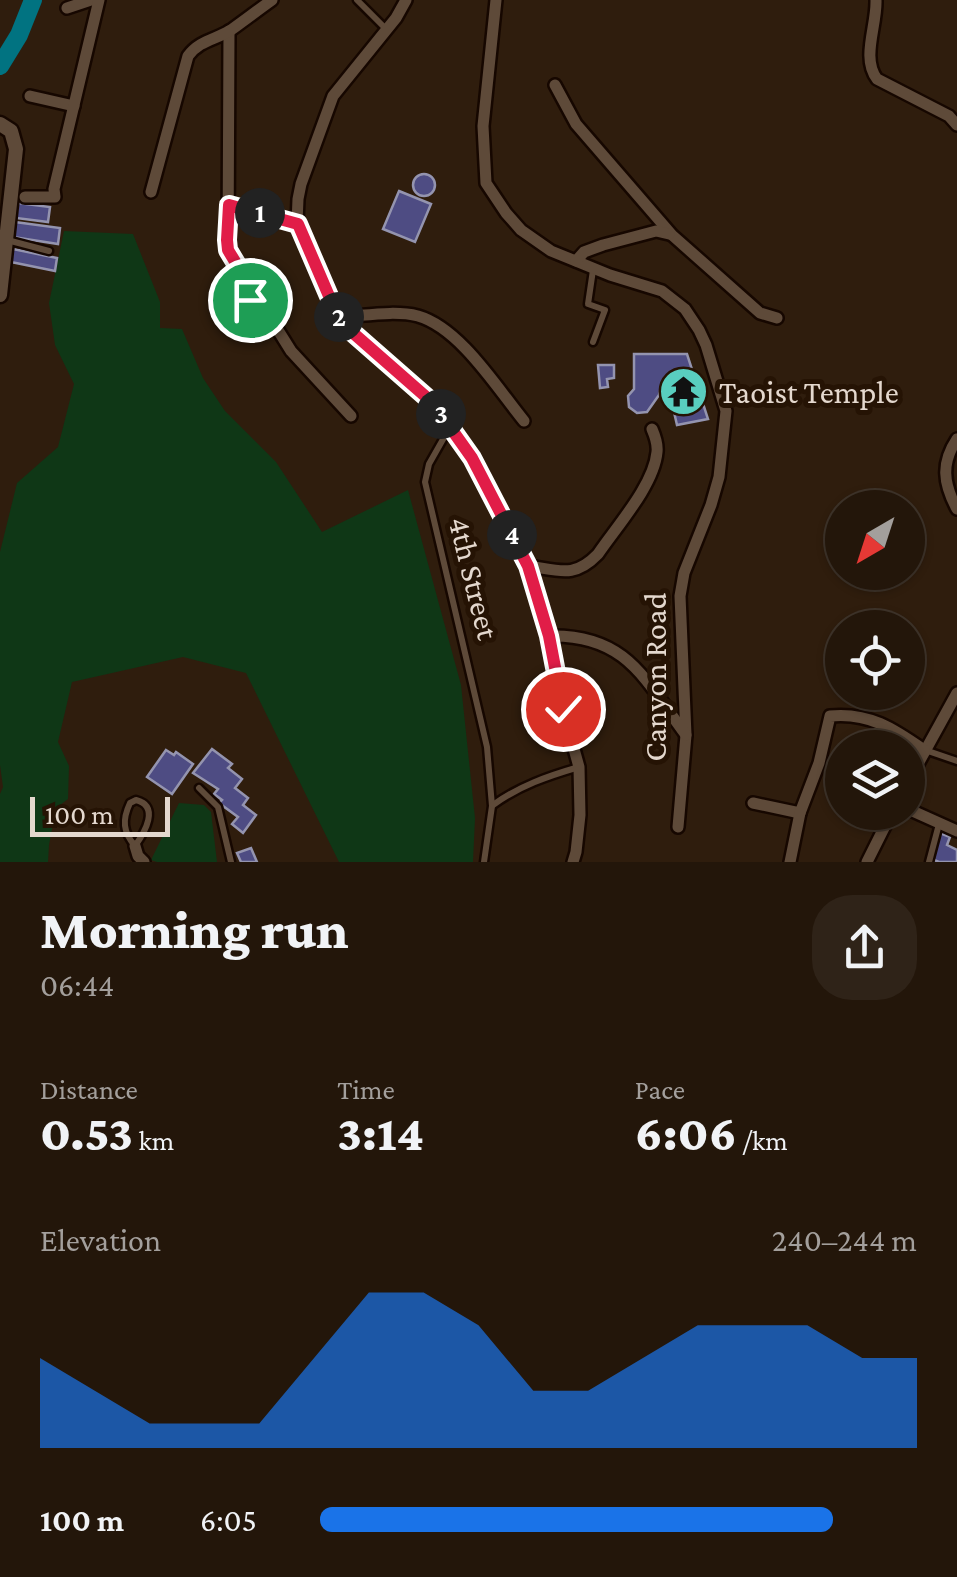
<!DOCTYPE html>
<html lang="en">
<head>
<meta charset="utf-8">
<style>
	:root { --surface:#23160a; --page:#2f2318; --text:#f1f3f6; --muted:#a39f9c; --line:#40352b; --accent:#1a73e8 }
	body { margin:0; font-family:"Crimson Pro",serif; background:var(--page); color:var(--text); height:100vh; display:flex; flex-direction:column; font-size:38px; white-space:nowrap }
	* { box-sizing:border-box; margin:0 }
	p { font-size:32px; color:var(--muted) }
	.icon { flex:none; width:55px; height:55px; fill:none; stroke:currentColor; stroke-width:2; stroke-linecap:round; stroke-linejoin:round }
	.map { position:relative; height:862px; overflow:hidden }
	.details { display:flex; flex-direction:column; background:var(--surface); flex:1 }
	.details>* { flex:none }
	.needle { width:65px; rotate:219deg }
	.tools { position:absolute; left:825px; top:490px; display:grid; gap:20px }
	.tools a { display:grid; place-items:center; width:100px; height:100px; border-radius:50%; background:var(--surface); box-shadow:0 2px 8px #0004,0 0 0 2px var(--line); font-size:50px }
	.scale { position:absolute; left:30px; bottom:25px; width:140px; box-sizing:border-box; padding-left:10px; border:5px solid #e4d8ce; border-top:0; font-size:28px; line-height:35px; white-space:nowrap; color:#e4d8ce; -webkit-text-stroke:8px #251304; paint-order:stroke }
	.pin { position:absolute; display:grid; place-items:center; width:85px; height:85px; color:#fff; margin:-42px; border:5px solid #fff; border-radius:50%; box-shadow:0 2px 10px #0007 }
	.km { position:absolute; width:50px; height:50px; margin:-25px; border-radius:50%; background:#222; color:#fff; font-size:28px; line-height:50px; text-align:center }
	.round { display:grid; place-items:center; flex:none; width:105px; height:105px; border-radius:40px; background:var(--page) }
	.head { display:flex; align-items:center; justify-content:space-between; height:170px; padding:0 40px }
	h1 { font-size:55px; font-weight:800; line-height:75px }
	.stats { display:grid; grid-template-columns:repeat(3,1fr); gap:15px; height:170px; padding:10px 40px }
	.stats div { display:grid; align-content:center }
	.stats b { font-size:50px; font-weight:800 }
	.stats small { font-size:28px; font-weight:400 }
	.stats p { font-size:28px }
	.chart { height:280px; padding:20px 40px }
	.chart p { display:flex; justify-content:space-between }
	.chart svg { width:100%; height:180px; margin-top:10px; fill:var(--accent); opacity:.7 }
	ul { padding:0 40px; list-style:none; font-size:32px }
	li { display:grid; grid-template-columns:160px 120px 1fr; align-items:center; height:75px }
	li i { height:25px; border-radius:12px; background:var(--accent) }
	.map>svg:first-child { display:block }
	.green { fill:#0f3716 }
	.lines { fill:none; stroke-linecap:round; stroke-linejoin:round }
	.river { stroke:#017381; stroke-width:18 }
	.building { fill:#4e4c83; stroke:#9494af; stroke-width:2.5 }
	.service-casing { stroke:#160700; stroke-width:11 }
	.minor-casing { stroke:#160700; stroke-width:16 }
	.tertiary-casing { stroke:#160700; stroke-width:19 }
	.service { stroke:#5e4a39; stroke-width:6 }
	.minor { stroke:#5e4a39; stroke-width:11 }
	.tertiary { stroke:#5e4a39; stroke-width:14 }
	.route-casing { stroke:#fff; stroke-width:20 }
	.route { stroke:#e11d48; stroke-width:12 }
	.labels { text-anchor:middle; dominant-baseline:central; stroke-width:10; stroke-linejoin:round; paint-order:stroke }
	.poi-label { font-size:32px; fill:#e4d8ce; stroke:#251304; text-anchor:start }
	.street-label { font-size:32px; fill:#e4d8ce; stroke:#251304 }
</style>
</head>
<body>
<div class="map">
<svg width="957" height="862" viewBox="0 0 957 862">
	<rect width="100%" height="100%" fill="#2f1d0d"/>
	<g class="green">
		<polygon points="64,231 133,234 160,302 160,328 182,329 203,378 225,411 276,462 322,532 408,490 461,685 475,818 473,862 339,862 246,673 183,657 72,682 58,742 69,766 68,799 56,808 49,845 48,862 0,862 0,794 3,787 0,765 0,552 17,483 58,447 74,384 55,345 49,303"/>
		<polygon points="179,803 204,805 211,812 217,862 157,862 151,860"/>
	</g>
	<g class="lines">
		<polyline class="river" points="0,66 19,35 33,0"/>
	</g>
	<g class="building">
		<circle cx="424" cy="185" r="11"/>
		<polygon points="399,191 431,204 415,242 383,229"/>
		<polygon points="18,203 50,207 48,222 16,218"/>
		<polygon points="15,222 60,228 58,244 13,237"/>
		<polygon points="13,249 57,258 55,271 11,262"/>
		<polygon points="634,354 687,354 708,419 677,425 668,386 661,386 659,395 647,412 637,413 629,407 628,396 634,389"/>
		<polygon points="598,365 614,365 614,378 607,379 608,387 600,388"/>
		<polygon points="212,749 232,764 228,768 242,779 235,788 248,798 243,805 256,815 243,833 232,824 238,817 219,803 222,800 214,794 218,789 193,773"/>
		<polygon points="166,750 174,755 176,752 193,764 172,794 147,777"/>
		<polygon points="940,833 950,837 947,845 957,850 957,862 939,862 929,858"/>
		<polygon points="251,848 257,862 241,862 237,853"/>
	</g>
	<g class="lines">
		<defs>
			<g id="service">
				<polyline points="357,0 386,29"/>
				<polyline points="7,240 49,251"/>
				<polyline points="593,270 588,304 605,310 593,342"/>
				<polyline points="450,427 429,464 425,482 487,747 492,806 484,862"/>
				<polyline points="925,750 957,761"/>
				<polyline points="199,788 218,807 231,862"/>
				<path d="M136,800C160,806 145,832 135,846C123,832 122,820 130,803Z"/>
				<path d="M493,805C519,786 548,776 579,767"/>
				<polyline points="929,862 939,824"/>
			</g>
			<g id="minor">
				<polyline points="406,0 396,18 333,96 301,184 298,199 297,223 338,317 352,332 433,403 472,458 528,566 549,636 563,709 579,767 580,815 576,852 573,862"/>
				<polyline points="496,0 483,126 486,183 506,213 521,230 551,251 610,275 662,291 685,309 699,330 706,345 726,411 719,477 711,505 684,573 680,596 686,735 678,827"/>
				<path d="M876,0C877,26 861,58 877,79L949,116L957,125"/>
				<polyline points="67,8 91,0"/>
				<polyline points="229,31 228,250 291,351 351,416"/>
				<polyline points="555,85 576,124 672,235 760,313 777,318"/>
				<polyline points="30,96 74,106"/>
				<path d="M151,192L188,56C200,40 215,40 231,30C245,20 258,10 272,0"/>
				<polyline points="25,197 55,197 54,189 99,0"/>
				<polyline points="229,205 297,223"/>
				<polyline points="576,261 584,252 603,245 656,231 669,234"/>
				<polyline points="217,310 257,298"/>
				<path d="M338,317C363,316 394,310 418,316C460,328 497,388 524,421"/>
				<path d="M957,439C941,463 943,483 957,509"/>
				<path d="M528,566C559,570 574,579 598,554C617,526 654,485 657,452C658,444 655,436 652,429"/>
				<path d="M549,636C627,634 645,680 686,735"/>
				<polyline points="908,782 957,693"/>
				<polyline points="753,803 800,813"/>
				<polyline points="908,809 957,831"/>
				<polyline points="135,846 138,856 144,862"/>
				<path d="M790,862L800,813L819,763L830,716C869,712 894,729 924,750"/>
				<polyline points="867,862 892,812"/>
			</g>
			<polyline id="tertiary" points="0,124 11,131 16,149 0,295"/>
		</defs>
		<use href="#service" class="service-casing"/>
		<use href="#minor" class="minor-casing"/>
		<use href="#tertiary" class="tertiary-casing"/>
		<use href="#service" class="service"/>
		<use href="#minor" class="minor"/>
		<use href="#tertiary" class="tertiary"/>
	</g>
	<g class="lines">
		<defs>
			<polyline id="route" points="250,300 257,298 228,250 227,240 229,205 298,224 338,317 352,332 433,403 472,458 528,566 549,636 563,709"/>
		</defs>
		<use href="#route" class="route-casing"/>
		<use href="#route" class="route"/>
	</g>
	<defs>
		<symbol id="temple-disc" viewBox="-11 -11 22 22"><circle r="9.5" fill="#59cebf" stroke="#251304"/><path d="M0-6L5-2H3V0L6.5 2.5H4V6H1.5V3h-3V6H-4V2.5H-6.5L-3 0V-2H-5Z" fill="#111"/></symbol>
	</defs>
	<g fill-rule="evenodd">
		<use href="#temple-disc" x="656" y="364" width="55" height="55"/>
	</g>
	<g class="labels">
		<g class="poi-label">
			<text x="719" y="392">Taoist Temple</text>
		</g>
		<g class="street-label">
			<text transform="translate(474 578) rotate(76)">4th Street</text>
			<text transform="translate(655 677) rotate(-90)">Canyon Road</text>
		</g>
	</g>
</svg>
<div class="tools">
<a><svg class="needle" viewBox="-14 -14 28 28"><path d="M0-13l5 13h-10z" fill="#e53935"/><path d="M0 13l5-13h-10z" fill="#a39f9c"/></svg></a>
<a><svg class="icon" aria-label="locate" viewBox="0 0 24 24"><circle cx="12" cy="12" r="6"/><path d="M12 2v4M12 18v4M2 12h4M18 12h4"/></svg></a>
<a><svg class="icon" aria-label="layers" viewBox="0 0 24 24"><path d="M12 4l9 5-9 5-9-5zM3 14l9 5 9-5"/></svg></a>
</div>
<div class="scale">100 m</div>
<div class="pin" style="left:250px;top:300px;background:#1e9e55"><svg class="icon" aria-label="arrive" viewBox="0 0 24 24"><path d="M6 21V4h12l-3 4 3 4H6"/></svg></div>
<div class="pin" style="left:563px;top:709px;background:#d93025"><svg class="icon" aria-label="check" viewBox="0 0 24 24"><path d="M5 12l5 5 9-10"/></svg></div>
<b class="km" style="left:260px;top:213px">1</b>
<b class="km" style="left:339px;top:317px">2</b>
<b class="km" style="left:441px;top:414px">3</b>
<b class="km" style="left:512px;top:535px">4</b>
</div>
<section class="details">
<div class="head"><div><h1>Morning run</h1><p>06:44</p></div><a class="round"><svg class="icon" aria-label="share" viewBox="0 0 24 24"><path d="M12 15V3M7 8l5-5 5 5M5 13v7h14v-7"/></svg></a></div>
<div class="stats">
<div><p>Distance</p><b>0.53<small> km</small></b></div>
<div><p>Time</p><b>3:14</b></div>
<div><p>Pace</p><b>6:06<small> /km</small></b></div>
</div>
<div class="chart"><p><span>Elevation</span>240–244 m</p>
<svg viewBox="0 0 160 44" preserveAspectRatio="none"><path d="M0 44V22L10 30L20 38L30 38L40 38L50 22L60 6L70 6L80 14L90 30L100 30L110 22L120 14L130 14L140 14L150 22L160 22V44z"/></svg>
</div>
<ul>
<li><b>100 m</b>6:05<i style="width:86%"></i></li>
</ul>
</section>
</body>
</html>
